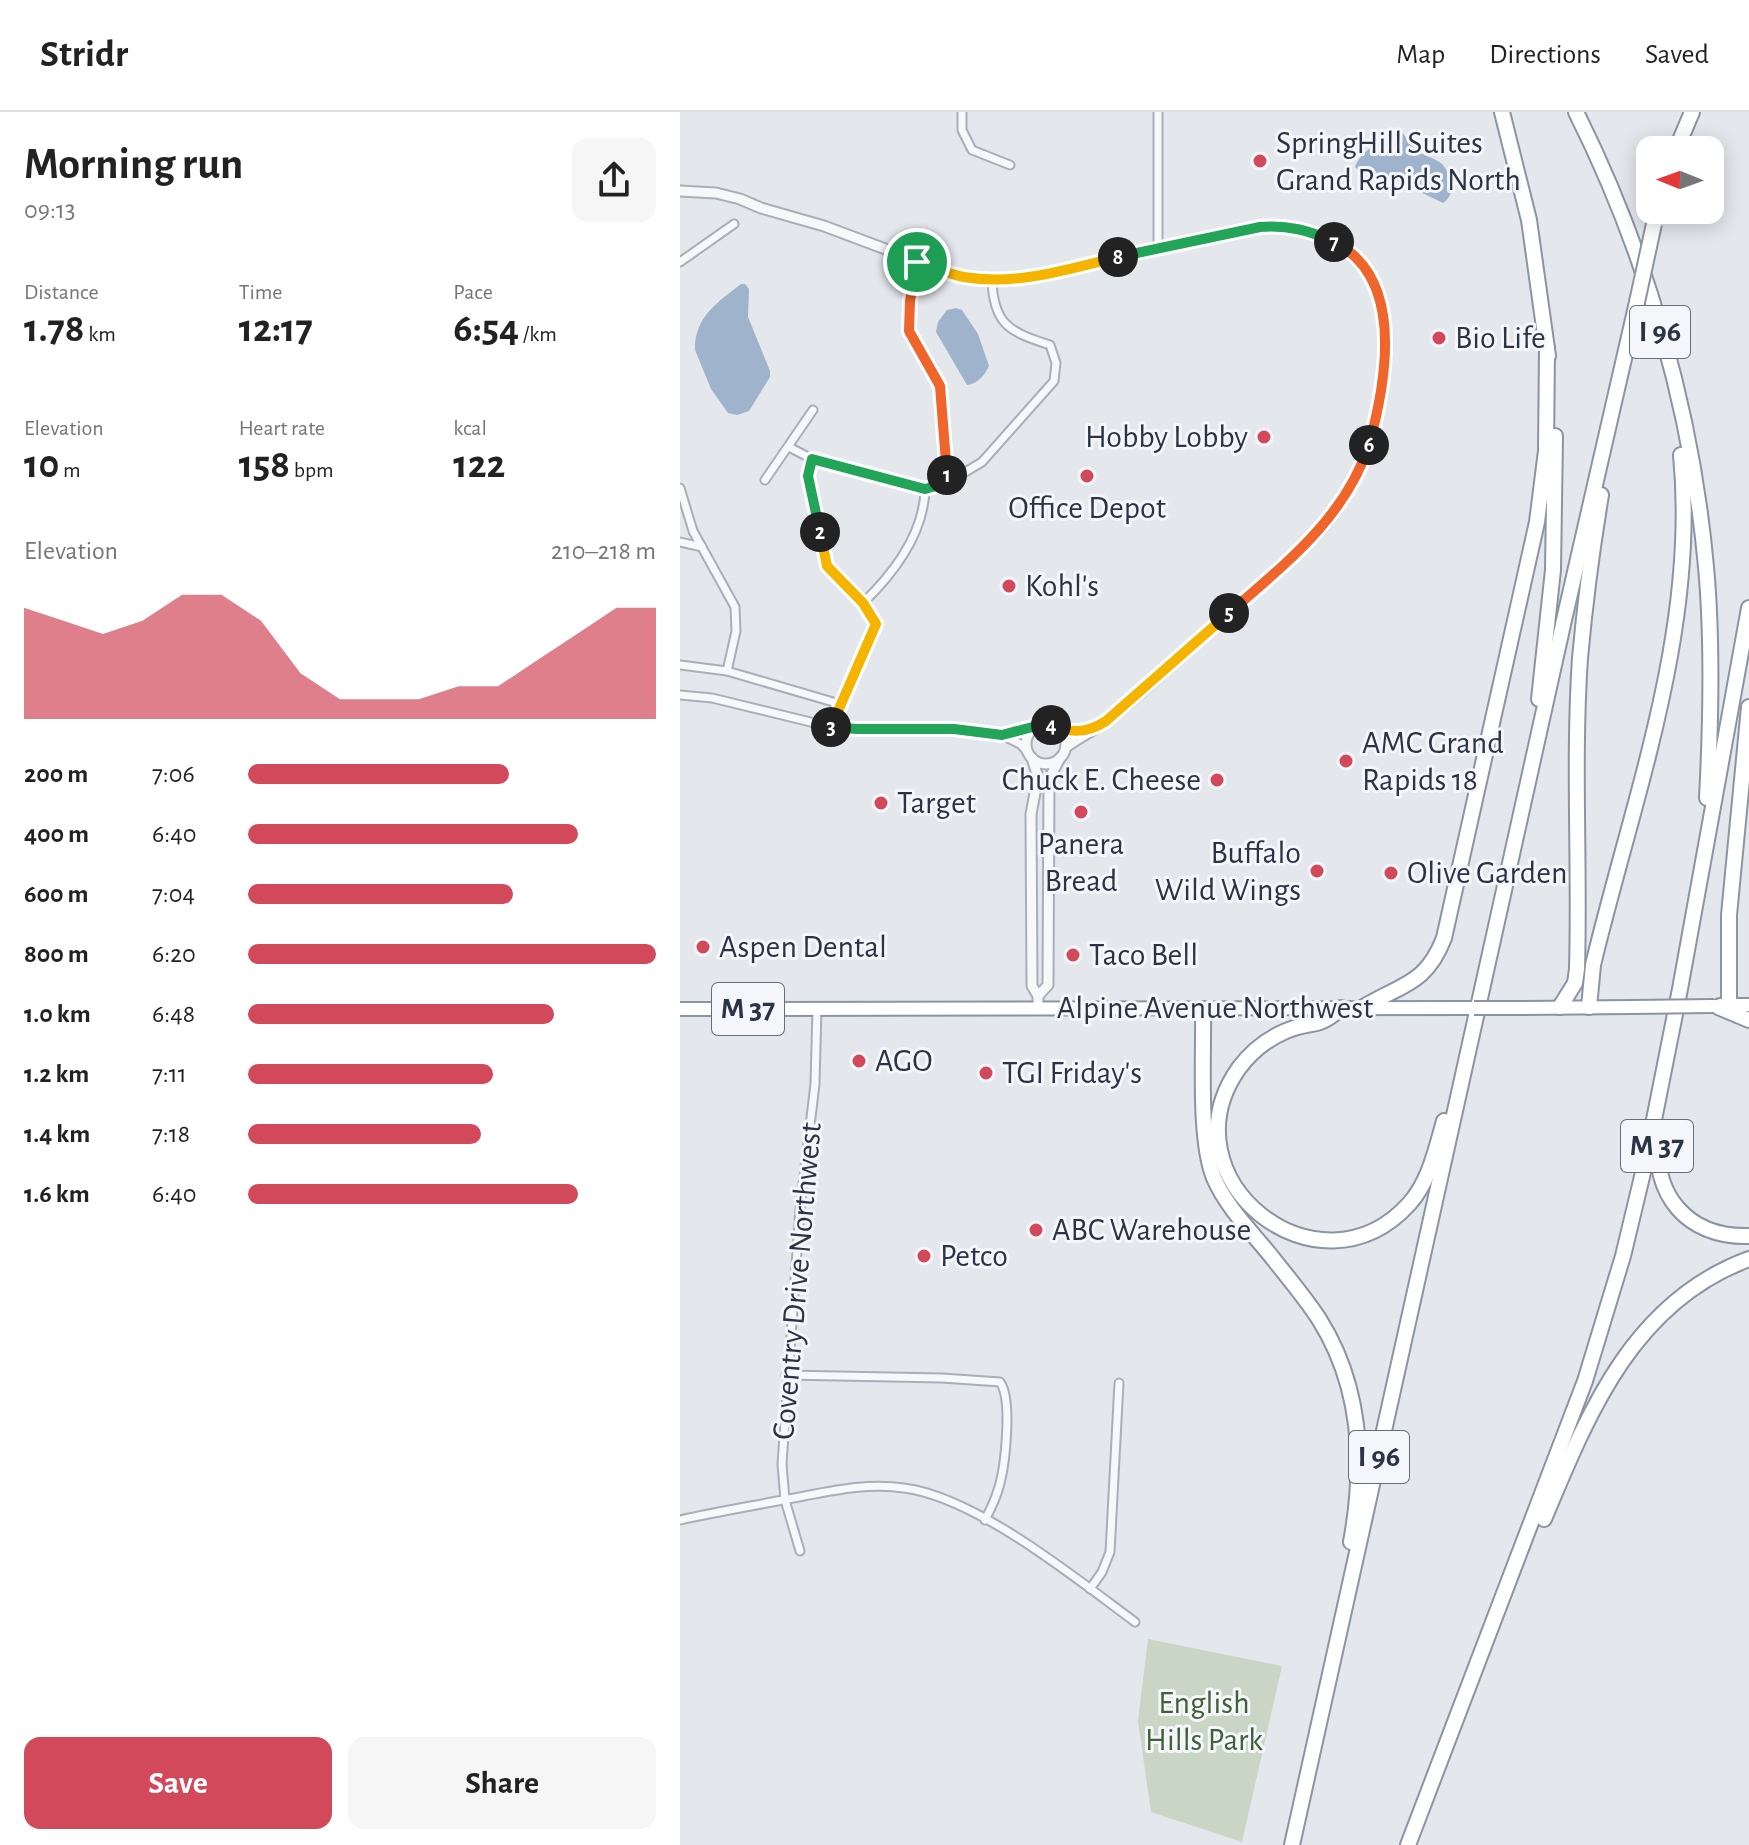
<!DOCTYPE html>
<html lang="en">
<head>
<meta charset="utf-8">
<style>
	:root { --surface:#fff; --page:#f6f6f6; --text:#222; --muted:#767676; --line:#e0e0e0; --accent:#d1495b }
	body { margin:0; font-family:"Alegreya Sans",sans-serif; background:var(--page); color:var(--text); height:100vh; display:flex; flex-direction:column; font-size:30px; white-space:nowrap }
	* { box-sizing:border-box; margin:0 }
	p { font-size:26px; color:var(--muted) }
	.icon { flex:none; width:44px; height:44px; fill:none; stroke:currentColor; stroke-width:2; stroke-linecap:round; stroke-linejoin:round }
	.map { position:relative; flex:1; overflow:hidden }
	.side { display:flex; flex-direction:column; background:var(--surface); width:680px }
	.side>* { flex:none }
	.needle { width:52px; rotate:271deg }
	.buttons { position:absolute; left:956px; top:24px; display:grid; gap:16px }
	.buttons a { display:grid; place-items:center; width:88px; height:88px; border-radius:16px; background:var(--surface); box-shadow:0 4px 20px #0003; font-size:40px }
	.pin { position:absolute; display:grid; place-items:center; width:68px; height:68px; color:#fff; margin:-34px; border:4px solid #fff; border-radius:50%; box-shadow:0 2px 8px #0007 }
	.km { position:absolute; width:40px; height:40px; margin:-20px; border-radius:50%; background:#222; color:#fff; font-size:22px; line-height:40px; text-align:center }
	.round { display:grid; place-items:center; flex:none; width:84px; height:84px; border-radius:16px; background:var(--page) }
	.headline { display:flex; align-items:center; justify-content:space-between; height:136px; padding:0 24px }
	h1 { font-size:44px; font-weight:700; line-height:60px }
	.figures { display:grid; grid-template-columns:repeat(3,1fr); gap:12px; height:136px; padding:8px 24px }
	.figures div { display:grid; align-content:center }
	.figures b { font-size:40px; font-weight:700 }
	.figures small { font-size:22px; font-weight:400 }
	.figures p { font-size:22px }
	.chart { height:224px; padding:16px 24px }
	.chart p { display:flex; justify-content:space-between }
	.chart svg { width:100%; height:144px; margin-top:8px; fill:var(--accent); opacity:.7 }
	.button { display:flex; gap:16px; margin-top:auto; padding:16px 24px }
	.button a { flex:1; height:92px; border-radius:16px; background:var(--accent); color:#fff; font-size:32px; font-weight:700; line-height:92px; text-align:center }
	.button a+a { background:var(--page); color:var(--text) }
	ul { padding:0 24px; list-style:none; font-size:26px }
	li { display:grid; grid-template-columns:128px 96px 1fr; align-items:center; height:60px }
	li i { height:20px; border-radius:10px; background:var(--accent) }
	header { display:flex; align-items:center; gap:48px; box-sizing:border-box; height:112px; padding:0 40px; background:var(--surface); border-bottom:2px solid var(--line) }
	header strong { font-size:38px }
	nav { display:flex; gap:44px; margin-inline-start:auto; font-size:28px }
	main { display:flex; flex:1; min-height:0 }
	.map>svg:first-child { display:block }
	.green { fill:#c9d6c5 }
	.water { fill:#9fb4cc }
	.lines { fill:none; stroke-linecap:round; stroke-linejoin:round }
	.minor-casing { stroke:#a9aeb7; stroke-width:11 }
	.tertiary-casing { stroke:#a9aeb7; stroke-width:13 }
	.trunk-casing { stroke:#8b94a3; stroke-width:16 }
	.motorway-casing { stroke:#8b94a3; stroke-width:18 }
	.minor { stroke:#f7f8fa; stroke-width:7 }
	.tertiary { stroke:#f7f8fa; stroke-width:9 }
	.trunk { stroke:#fff; stroke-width:12 }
	.motorway { stroke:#fff; stroke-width:14 }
	.trunk-bridge-casing { stroke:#8b94a3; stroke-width:16; stroke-linecap:butt }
	.motorway-bridge-casing { stroke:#8b94a3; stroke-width:18; stroke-linecap:butt }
	.trunk-bridge { stroke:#fff; stroke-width:12 }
	.motorway-bridge { stroke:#fff; stroke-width:14 }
	.split-1-casing { stroke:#fff; stroke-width:16 }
	.split-2-casing { stroke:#fff; stroke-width:16 }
	.split-3-casing { stroke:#fff; stroke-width:16 }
	.split-4-casing { stroke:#fff; stroke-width:16 }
	.split-5-casing { stroke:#fff; stroke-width:16 }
	.split-6-casing { stroke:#fff; stroke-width:16 }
	.split-7-casing { stroke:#fff; stroke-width:16 }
	.split-8-casing { stroke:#fff; stroke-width:16 }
	.split-9-casing { stroke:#fff; stroke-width:16 }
	.split-1 { stroke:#f0652b; stroke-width:10 }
	.split-2 { stroke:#22a559; stroke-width:10 }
	.split-3 { stroke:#f5b400; stroke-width:10 }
	.split-4 { stroke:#22a559; stroke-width:10 }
	.split-5 { stroke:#f5b400; stroke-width:10 }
	.split-6 { stroke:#f0652b; stroke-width:10 }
	.split-7 { stroke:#f0652b; stroke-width:10 }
	.split-8 { stroke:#22a559; stroke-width:10 }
	.split-9 { stroke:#f5b400; stroke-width:10 }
	.poi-dot { fill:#d1495b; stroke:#f4f6f9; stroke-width:3 }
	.labels { text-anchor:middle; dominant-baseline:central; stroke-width:6; stroke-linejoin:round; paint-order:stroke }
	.shield { fill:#f4f6f9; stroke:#676e7b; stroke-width:2 }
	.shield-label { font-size:30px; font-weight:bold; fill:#2b3445 }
	.poi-label { font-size:32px; fill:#2b3445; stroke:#f4f6f9; text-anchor:start }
	.street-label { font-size:32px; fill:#2b3445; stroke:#f4f6f9 }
	.park-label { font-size:32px; fill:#3f6138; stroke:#f4f6f9 }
</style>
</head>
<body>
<header>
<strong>Stridr</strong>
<nav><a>Map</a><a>Directions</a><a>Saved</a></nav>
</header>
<main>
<section class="side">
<div class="headline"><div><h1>Morning run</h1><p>09:13</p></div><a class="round"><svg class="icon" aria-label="share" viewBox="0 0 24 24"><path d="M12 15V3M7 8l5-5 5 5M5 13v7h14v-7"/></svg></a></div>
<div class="figures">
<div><p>Distance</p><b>1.78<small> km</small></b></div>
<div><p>Time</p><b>12:17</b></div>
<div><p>Pace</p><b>6:54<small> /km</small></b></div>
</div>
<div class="figures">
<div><p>Elevation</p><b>10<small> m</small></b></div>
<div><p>Heart rate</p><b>158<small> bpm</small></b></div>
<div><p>kcal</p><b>122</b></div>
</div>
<div class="chart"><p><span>Elevation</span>210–218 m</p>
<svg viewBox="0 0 160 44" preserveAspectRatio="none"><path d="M0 44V10L10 14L20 18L30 14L40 6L50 6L60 14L70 30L80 38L90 38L100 38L110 34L120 34L130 26L140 18L150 10L160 10V44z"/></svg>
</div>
<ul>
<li><b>200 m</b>7:06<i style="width:64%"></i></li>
<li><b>400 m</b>6:40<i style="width:81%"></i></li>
<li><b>600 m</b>7:04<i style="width:65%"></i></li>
<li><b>800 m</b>6:20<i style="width:100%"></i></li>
<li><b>1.0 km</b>6:48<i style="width:75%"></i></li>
<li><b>1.2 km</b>7:11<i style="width:60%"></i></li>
<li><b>1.4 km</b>7:18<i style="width:57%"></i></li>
<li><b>1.6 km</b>6:40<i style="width:81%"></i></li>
</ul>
<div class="button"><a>Save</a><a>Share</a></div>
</section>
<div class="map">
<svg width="1069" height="1733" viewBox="0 0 1069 1733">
	<rect width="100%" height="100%" fill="#e4e7ec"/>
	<polygon class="green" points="468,1527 602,1554 562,1730 471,1700 458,1609"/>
	<g class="water">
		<path d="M723,21C726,26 730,32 734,36C742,44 754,45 762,52C772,63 777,82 763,91L701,61L681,60L675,55C680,39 707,23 723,21Z"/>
		<path d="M61,172H65L69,177L68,205L90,259V265L69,299L57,303L48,301L31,277L15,238C14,205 38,190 61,172Z"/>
		<path d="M276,196L282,198L298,222L309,254C305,263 297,272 287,273L256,220L258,210L267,198Z"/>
	</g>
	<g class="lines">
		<defs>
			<g id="minor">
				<polyline points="282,0 282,18 292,38 330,53"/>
				<polyline points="478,0 478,136"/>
				<polyline points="0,150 54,112"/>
				<polyline points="237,150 230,189 229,219 260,274 267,371"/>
				<path d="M109,335L132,347L245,377L267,371L302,350L374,269L376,251L370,233C330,220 313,213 312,167"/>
				<polyline points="132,347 128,364 147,454 183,491 196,512 151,615"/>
				<polyline points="85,368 133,298"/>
				<polyline points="0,376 13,419 55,495 56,519 47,559"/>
				<polyline points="0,430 22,435"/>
				<path d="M183,491C214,461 244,422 245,377"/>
				<polyline points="0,553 47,559 160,592"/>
				<polyline points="0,583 32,586 151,615 274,617 322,623 354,616"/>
				<polyline points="324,624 340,632 348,640"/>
				<path d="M106,1263L262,1266L320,1270C333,1288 325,1357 318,1378C315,1389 310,1398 305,1408"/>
				<path d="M0,1408C36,1400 72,1394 108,1387C147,1380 185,1370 224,1376C296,1385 397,1467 455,1510"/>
				<polyline points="120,1439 105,1388 102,1352 120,1097 135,972 137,896"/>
				<polyline points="410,1477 422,1460 430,1440 439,1271"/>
			</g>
			<g id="tertiary">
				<path d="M0,79L36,81L60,87L81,96L144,114L264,159L284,165L312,167L340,166L370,161L580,115C626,111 668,129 693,170C707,194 706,226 704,253C701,300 689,345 665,385C637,431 589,466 550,501C509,536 470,576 427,609C414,618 399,626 386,635"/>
				<circle cx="366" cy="632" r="20"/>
				<polyline points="352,646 358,665 351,702 352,874 358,884 358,897"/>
				<polyline points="358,884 368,873 369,667 380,646"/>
			</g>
			<g id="trunk">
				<polyline points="1040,893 1069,893"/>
				<polyline points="839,896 952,895"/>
				<polyline points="0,897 794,896"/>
			</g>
			<g id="motorway">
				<polyline points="822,0 849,108 868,244"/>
				<path d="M896,0C966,140 1012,298 1026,455C1033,531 1031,609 1027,686"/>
				<polyline points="996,38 1012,0"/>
				<polyline points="859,587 873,458 875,324"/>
				<polyline points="1049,893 1049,803 1069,595"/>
				<path d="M880,895L895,871L897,857C900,754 893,650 900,546C905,491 912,437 921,383"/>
				<path d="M909,895L913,853C953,686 1018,518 1001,343"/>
				<polyline points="1038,895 1069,908"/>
				<path d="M661,896C637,918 632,908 606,919C587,927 571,940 559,956C481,1066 638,1192 729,1092C749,1070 756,1037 764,1009"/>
				<path d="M682,896C721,872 746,873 764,826L857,410L866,339L867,236"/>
				<path d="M523,897C524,942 518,1026 534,1066C548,1098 574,1122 595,1149C610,1168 626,1187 639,1207C682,1275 685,1354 671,1430"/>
				<path d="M979,1022C971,1082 1007,1126 1069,1124"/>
				<path d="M864,1407C908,1302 952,1190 1069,1147"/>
				<polyline points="612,1733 884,508 957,190"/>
				<polyline points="728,1733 905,1269 943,1144 966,1048 1000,877 1069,496"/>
			</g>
		</defs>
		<use href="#minor" class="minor-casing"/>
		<use href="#tertiary" class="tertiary-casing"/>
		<use href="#trunk" class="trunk-casing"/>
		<use href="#motorway" class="motorway-casing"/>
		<use href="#minor" class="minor"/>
		<use href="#tertiary" class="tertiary"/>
		<use href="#trunk" class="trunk"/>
		<use href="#motorway" class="motorway"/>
		<defs>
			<g id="trunk-bridge">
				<polyline points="952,895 1034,894"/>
				<polyline points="794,896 839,896"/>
			</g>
			<polyline id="motorway-bridge" points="957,190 974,112"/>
		</defs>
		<use href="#trunk-bridge" class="trunk-bridge-casing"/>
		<use href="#motorway-bridge" class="motorway-bridge-casing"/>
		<use href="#trunk-bridge" class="trunk-bridge"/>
		<use href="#motorway-bridge" class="motorway-bridge"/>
	</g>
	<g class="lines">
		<defs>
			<polyline id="split-1" points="237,150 230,189 229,219 260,274 267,363"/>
			<polyline id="split-2" points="140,420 128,364 132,347 245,377 267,371 267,363"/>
			<polyline id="split-3" points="140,420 147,454 183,491 196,512 151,615"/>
			<polyline id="split-4" points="151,615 177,617 274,617 322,623 360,613 371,613"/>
			<path id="split-5" d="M371,613C391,622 408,621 426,609L549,501"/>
			<path id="split-6" d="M549,501C605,452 665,406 689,333"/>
			<path id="split-7" d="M654,130C726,166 706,271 689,333"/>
			<path id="split-8" d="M438,145L580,115C608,113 629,118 654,130"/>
			<path id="split-9" d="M237,150C252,155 268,162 284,165C336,174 388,157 438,145"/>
		</defs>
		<use href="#split-1" class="split-1-casing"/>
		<use href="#split-2" class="split-2-casing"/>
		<use href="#split-3" class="split-3-casing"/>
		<use href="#split-4" class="split-4-casing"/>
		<use href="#split-5" class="split-5-casing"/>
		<use href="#split-6" class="split-6-casing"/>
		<use href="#split-7" class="split-7-casing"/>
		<use href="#split-8" class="split-8-casing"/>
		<use href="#split-9" class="split-9-casing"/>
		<use href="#split-1" class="split-1"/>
		<use href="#split-2" class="split-2"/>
		<use href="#split-3" class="split-3"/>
		<use href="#split-4" class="split-4"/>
		<use href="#split-5" class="split-5"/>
		<use href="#split-6" class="split-6"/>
		<use href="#split-7" class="split-7"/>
		<use href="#split-8" class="split-8"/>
		<use href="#split-9" class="split-9"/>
	</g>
	<g class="poi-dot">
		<circle cx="580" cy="49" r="8"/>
		<circle cx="759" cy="226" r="8"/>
		<circle cx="584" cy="325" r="8"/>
		<circle cx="407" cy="364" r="8"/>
		<circle cx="329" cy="474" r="8"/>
		<circle cx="666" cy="649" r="8"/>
		<circle cx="537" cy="668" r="8"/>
		<circle cx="201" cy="691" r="8"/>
		<circle cx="401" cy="700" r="8"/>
		<circle cx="637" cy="759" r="8"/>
		<circle cx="711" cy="761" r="8"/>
		<circle cx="23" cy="835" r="8"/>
		<circle cx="393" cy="843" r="8"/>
		<circle cx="179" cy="949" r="8"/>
		<circle cx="306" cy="961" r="8"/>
		<circle cx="356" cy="1118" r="8"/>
		<circle cx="244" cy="1144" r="8"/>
	</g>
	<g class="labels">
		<g class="shield">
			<rect x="950" y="194" width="60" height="52" rx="6"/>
			<rect x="32" y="871" width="72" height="52" rx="6"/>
			<rect x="941" y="1008" width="72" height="52" rx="6"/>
			<rect x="669" y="1319" width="60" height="52" rx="6"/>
		</g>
		<g class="shield-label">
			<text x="980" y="220">I 96</text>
			<text x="68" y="897">M 37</text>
			<text x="977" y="1034">M 37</text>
			<text x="699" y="1345">I 96</text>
		</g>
		<g class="poi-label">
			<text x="596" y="31">SpringHill Suites<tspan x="596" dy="37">Grand Rapids North</tspan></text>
			<text x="775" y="226">Bio Life</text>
			<text x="568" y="325" text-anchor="end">Hobby Lobby</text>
			<text x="407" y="396" text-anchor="middle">Office Depot</text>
			<text x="345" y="474">Kohl's</text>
			<text x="682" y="631">AMC Grand<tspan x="682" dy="37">Rapids 18</tspan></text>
			<text x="521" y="668" text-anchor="end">Chuck E. Cheese</text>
			<text x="217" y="691">Target</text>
			<text x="401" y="732" text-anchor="middle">Panera<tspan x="401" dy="37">Bread</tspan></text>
			<text x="621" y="741" text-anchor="end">Buffalo<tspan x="621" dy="37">Wild Wings</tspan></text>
			<text x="727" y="761">Olive Garden</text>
			<text x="39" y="835">Aspen Dental</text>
			<text x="409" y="843">Taco Bell</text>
			<text x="195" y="949">AGO</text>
			<text x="322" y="961">TGI Friday's</text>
			<text x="372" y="1118">ABC Warehouse</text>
			<text x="260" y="1144">Petco</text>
		</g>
		<g class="street-label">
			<text x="535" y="896">Alpine Avenue Northwest</text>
			<text transform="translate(117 1169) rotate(-85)">Coventry Drive Northwest</text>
		</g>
		<g class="park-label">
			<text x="524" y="1591">English<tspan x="524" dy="37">Hills Park</tspan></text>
		</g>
	</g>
</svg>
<div class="buttons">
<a><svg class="needle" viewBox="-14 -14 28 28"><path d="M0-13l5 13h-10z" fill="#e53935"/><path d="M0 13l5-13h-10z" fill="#767676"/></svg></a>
</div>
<div class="pin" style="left:237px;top:150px;background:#1e9e55"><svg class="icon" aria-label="arrive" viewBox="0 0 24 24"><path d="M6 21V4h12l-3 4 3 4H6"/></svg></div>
<b class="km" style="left:267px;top:363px">1</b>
<b class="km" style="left:140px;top:420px">2</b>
<b class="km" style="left:151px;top:615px">3</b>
<b class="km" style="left:371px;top:613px">4</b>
<b class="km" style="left:549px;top:501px">5</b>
<b class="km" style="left:689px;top:333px">6</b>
<b class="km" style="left:654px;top:130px">7</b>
<b class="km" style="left:438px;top:145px">8</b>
</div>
</main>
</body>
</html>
